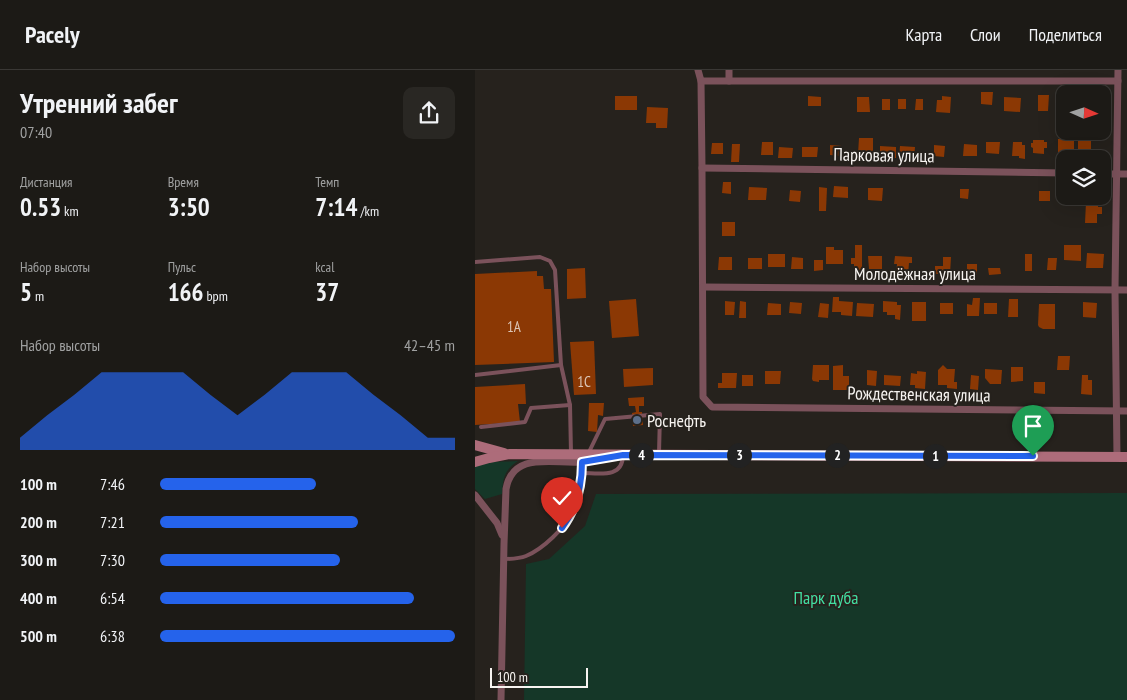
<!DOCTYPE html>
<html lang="ru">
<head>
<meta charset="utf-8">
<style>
	:root { --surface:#1c1a16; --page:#292723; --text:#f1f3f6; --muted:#a0a1a1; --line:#3a3835; --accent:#2563eb }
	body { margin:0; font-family:"PT Sans Narrow",sans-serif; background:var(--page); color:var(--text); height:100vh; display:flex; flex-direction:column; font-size:19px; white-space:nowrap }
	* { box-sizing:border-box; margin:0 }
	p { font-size:16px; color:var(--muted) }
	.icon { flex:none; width:28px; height:28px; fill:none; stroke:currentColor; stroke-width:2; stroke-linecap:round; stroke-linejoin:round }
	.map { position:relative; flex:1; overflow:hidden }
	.details { display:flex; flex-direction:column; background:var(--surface); width:475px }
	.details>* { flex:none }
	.needle { width:32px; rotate:93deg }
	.fabs { position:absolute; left:581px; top:15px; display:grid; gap:10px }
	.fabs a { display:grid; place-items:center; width:55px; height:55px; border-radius:10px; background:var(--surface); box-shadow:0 5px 20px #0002,0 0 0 1px var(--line); font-size:25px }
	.scale { position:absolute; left:15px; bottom:12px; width:98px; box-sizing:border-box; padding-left:5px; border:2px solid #f7f4f1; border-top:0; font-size:14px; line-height:18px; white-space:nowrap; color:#f7f4f1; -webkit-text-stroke:4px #26221d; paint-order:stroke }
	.pin { position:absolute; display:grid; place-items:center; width:42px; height:42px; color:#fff; margin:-51px -21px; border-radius:50% 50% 50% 0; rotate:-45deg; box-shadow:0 0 5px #0007 }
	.pin .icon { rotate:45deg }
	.km { position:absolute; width:25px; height:25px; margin:-12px; border-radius:50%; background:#222; color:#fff; font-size:14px; line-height:25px; text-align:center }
	.round { display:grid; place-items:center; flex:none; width:52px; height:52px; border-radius:10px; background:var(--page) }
	.head { display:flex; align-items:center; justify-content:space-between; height:85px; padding:0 20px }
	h1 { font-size:28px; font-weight:800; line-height:38px }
	.figures { display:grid; grid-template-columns:repeat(3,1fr); gap:8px; height:85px; padding:5px 20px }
	.figures div { display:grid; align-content:center }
	.figures b { font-size:25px; font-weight:800 }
	.figures small { font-size:14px; font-weight:400 }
	.figures p { font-size:14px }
	.chart { height:140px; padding:10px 20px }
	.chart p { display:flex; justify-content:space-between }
	.chart svg { width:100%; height:90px; margin-top:5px; fill:var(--accent); opacity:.7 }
	ul { padding:0 20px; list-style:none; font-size:16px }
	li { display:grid; grid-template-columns:80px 60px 1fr; align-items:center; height:38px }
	li i { height:12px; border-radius:6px; background:var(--accent) }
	header { display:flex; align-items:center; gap:30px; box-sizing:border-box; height:70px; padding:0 25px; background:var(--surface); border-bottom:1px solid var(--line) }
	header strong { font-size:24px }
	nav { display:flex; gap:28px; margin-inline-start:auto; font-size:18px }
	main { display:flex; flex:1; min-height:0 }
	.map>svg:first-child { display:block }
	.green { fill:#153728 }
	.building { fill:#8b3804 }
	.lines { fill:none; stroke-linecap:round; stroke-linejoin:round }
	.service { stroke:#7b525b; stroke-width:4 }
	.minor { stroke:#7b525b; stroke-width:7 }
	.secondary { stroke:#ad6c7a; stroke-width:10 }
	.route-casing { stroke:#fff; stroke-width:10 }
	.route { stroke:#2563eb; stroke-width:6 }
	.service-dot { fill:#5c6f8a; stroke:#26221d; stroke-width:2 }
	.labels { text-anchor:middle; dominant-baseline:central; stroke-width:4; stroke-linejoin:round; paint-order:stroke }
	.number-label { font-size:15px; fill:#dcc5b6 }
	.street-label { font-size:18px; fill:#f7f4f1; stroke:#26221d }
	.poi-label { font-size:18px; fill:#f7f4f1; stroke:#26221d; text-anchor:start }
	.park-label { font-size:18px; fill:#43dfa2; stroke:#26221d }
</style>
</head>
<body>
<header>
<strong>Pacely</strong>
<nav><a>Карта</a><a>Слои</a><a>Поделиться</a></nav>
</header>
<main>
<section class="details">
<div class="head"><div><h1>Утренний забег</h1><p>07:40</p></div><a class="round"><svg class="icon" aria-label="share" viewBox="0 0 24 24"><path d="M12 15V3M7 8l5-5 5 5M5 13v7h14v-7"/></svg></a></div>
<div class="figures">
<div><p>Дистанция</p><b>0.53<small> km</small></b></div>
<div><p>Время</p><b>3:50</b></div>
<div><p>Темп</p><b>7:14<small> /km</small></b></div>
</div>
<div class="figures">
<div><p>Набор высоты</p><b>5<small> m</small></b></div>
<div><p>Пульс</p><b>166<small> bpm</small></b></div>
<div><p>kcal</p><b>37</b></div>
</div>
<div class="chart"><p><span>Набор высоты</span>42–45 m</p>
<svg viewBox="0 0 160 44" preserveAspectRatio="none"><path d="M0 44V38L10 27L20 17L30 6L40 6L50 6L60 6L70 17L80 27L90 17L100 6L110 6L120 6L130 17L140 27L150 38L160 38V44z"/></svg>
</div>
<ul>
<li><b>100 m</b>7:46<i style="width:53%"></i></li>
<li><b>200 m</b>7:21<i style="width:67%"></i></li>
<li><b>300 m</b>7:30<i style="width:61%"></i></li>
<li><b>400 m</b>6:54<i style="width:86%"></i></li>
<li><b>500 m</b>6:38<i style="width:100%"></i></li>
</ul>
</section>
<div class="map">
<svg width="652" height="630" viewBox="0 0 652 630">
	<rect width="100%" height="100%" fill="#26221d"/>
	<g class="green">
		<path d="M43,391C29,400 28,409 27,424L10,429L0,419V396L18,392Z"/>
		<polygon points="652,423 652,630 49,630 51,494 74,489 110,456 121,424"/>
	</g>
	<g class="building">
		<polygon points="506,22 518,22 517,35 506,34"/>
		<polygon points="563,25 574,25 573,41 563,41"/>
		<rect x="140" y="26" width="22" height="14"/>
		<polygon points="333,26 346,27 346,36 333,36"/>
		<polygon points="467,26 476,27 475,43 461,42 462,30 467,30"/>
		<polygon points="382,27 394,27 395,42 382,42"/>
		<polygon points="529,27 546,28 545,42 529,41"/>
		<rect x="407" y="29" width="8" height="11"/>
		<rect x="423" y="29" width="8" height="10"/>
		<polygon points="441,29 448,29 448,40 440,40"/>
		<polygon points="172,37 193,38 192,58 181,58 181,53 171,53"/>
		<polygon points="384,68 398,68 398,85 383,84"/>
		<polygon points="583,69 599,69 599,83 583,82"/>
		<polygon points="603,69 616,69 616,82 603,81"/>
		<polygon points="558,70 569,70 569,72 572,72 572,78 569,78 569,84 558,83 558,78 556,77 556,73 558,73"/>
		<polygon points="287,72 298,72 298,85 286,85"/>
		<polygon points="511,72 525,72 524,84 511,83"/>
		<polygon points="538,72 547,72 547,75 550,75 550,89 544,88 544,86 537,86"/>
		<polygon points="237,73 248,73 248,84 236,84"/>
		<polygon points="257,74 265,74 264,92 256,92"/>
		<polygon points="489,74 502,75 502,86 488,86"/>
		<polygon points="355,75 367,76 366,86 355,85"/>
		<polygon points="459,75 470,76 469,87 459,86"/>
		<polygon points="405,76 421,77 421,88 405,88"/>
		<polygon points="425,76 440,77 439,89 424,88"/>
		<polygon points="304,77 318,78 317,88 303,88"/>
		<polygon points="327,77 343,77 342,87 327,87"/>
		<polygon points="248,112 256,112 256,124 247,123"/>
		<polygon points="359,116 373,117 373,128 358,127"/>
		<polygon points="274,117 292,118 291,130 273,130"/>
		<polygon points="344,117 352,118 351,141 344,141"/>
		<polygon points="393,118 408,118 407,131 393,130"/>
		<polygon points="485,119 494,119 493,129 485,128"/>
		<polygon points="315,120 326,121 325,132 314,131"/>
		<rect x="564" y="121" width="11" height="10"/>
		<polygon points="611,132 623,132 623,137 627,137 627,144 622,144 622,153 610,153"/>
		<rect x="247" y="152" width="13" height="14"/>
		<polygon points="380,175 387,175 387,201 379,201 379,194 376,194 376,188 380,188"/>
		<polygon points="589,175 606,175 606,191 589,190"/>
		<polygon points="351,177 359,177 359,180 368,180 368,194 351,194"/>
		<polygon points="612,183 629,184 628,198 611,198"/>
		<rect x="293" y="184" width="17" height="13"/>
		<rect x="550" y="184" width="7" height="17"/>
		<polygon points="393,186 407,186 407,199 394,199"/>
		<polygon points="420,186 437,187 437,193 434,193 433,205 421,204 422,194 419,194"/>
		<polygon points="244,187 257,187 257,200 243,200"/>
		<polygon points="317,187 328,188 328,199 316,199"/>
		<polygon points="468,187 476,187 475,204 460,204 460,196 468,196"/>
		<rect x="273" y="188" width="14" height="11"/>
		<polygon points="573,188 582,188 581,200 572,200"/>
		<polygon points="339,190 348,190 348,200 339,201"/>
		<rect x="492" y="194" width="10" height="11"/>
		<polygon points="110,198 111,228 92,229 92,199"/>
		<polygon points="513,198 525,198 526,204 514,205"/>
		<polygon points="62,201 62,206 68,206 69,219 76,219 79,292 0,295 0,204"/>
		<polygon points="358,227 364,227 364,231 378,232 377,246 366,245 366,242 357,242"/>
		<polygon points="498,228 505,228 504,246 492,246 492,234 497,235"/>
		<polygon points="161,229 164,266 137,268 134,231"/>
		<polygon points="534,229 543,229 543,247 533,247"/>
		<polygon points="250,231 260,232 259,245 250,245"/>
		<polygon points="265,231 271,232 271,248 264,248"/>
		<polygon points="408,231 422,232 422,235 426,235 425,250 420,249 420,245 412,245 412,242 408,242"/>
		<polygon points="315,232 327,233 326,244 314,243"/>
		<rect x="437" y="232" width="14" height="19"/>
		<polygon points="608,232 622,233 621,248 608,247"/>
		<polygon points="293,233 306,234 306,245 292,245"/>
		<polygon points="345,233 354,234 353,248 343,247"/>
		<polygon points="382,233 399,234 398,247 381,246"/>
		<rect x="465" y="233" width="13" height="11"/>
		<rect x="509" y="233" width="13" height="11"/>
		<polygon points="564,234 580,234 580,259 568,259 564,257 563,255"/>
		<polygon points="119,271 121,324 99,325 95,272"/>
		<polygon points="583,286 595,286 594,300 582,300"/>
		<polygon points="338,295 354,295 354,310 344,310 344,312 338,311 337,309"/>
		<polygon points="368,295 368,306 374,306 374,320 358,320 358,296"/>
		<polygon points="468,295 472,299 480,299 479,312 482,312 482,319 472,318 472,315 463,315 463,300"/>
		<polygon points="536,297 548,297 548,311 536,312"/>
		<polygon points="178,298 178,315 149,317 148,299"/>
		<polygon points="510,299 527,300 526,314 515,314 510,308"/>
		<polygon points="392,300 402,301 401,316 392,315"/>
		<polygon points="290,301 306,301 305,314 290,314"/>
		<polygon points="442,301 451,302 450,319 440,318 440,315 435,315 436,303 442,304"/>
		<polygon points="247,303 262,303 261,318 243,318 243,313 247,313"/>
		<rect x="267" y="305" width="11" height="11"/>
		<polygon points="409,305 426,306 425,316 409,315"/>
		<polygon points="496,305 504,306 503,320 495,319"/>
		<polygon points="607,305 613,305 613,310 617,310 617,325 606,324"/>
		<polygon points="559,312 570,312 570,324 559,323"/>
		<polygon points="50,314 51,334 43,334 45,352 0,355 0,317"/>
		<polygon points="169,327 169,336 164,336 164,342 167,342 168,355 158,356 157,343 161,342 160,336 154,336 153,328"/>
		<polygon points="114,333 129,333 128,346 123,345 122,362 113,361"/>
	</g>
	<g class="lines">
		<g class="service">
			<polyline points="0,192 65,187 75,191 80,200 86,295 95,335 96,383"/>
			<polyline points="0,305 86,295"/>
			<polyline points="6,357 50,352 56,338 95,335"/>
			<polyline points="114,382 130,349 185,344 184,383"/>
			<path d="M106,403C124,403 147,409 148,386"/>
			<path d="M28,489C36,489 44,489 51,486C68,479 90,458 98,441C104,426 107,408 107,392"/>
		</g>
		<g class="minor">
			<polyline points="223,0 226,11 227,98 228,327 237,337 652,341"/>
			<polyline points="254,0 254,11"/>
			<polyline points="226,11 643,11"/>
			<polyline points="227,98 590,103"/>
			<polyline points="628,104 652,104"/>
			<polyline points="228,217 652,220"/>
			<polyline points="642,387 640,220 643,0"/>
			<polyline points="0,425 22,453 27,465"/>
			<path d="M26,630L29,474L31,419C38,381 77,394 106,392C114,391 122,389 129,388"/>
		</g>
		<g class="secondary">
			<polyline points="0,375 29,383"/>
			<polyline points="0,392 14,388 35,384 652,387"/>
		</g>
	</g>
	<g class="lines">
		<defs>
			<path id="route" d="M87,458C102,438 107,416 107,392L148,385L558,386"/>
		</defs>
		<use href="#route" class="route-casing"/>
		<use href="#route" class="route"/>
	</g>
	<circle class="service-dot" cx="162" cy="350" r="5"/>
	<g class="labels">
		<g class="number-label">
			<text x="39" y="256">1А</text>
			<text x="109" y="311">1С</text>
		</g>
		<g class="street-label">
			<text transform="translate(409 85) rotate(1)">Парковая улица</text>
			<text x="440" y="203">Молодёжная улица</text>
			<text transform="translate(444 324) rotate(1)">Рождественская улица</text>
		</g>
		<g class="poi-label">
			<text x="172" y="350">Роснефть</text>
		</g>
		<g class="park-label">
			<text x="351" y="527">Парк дуба</text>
		</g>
	</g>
</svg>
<div class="fabs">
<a><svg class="needle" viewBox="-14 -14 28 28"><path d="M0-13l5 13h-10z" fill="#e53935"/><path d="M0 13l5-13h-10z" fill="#a0a1a1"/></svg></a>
<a><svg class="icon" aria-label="layers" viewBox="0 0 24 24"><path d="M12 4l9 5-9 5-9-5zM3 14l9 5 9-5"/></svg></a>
</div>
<div class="scale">100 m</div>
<div class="pin" style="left:558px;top:386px;background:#1e9e55"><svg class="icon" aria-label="arrive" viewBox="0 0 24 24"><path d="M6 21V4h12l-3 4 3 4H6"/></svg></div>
<div class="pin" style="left:87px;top:458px;background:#d93025"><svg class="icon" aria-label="check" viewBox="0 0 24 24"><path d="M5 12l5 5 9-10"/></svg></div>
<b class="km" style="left:460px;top:386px">1</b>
<b class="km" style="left:362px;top:385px">2</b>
<b class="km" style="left:264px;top:385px">3</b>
<b class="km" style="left:166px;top:385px">4</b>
</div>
</main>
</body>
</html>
